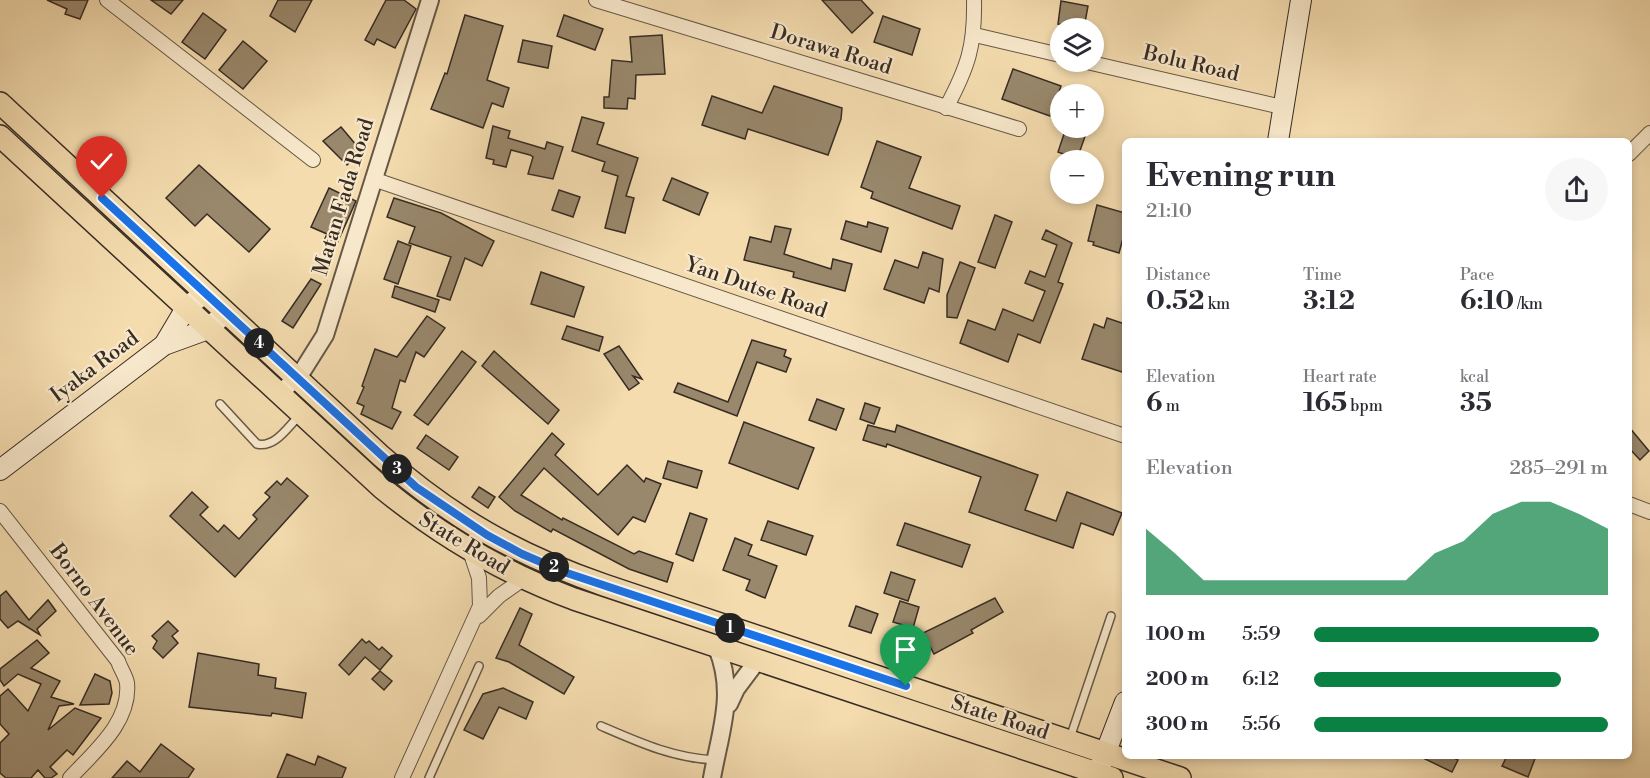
<!DOCTYPE html>
<html lang="en">
<head>
<meta charset="utf-8">
<style>
	:root { --surface:#fff; --page:#f7f7f7; --text:#2b2b33; --muted:#7c7c81; --accent:#0b8043 }
	body { margin:0; font-family:"Libre Bodoni",serif; background:var(--page); color:var(--text); height:100vh; display:flex; flex-direction:column; font-size:22px; white-space:nowrap }
	* { box-sizing:border-box; margin:0 }
	p { font-size:20px; color:var(--muted) }
	.icon { flex:none; width:33px; height:33px; fill:none; stroke:currentColor; stroke-width:2; stroke-linecap:round; stroke-linejoin:round }
	.map { position:relative; flex:1; overflow:hidden }
	.details { position:absolute; left:1122px; top:138px; width:510px; height:621px; display:flex; flex-direction:column; background:var(--surface); border-radius:9px; box-shadow:0 3px 9px #0003 }
	.details>* { flex:none }
	.controls { position:absolute; left:1050px; top:18px; display:grid; gap:12px }
	.controls a { display:grid; place-items:center; width:54px; height:54px; border-radius:50%; background:var(--surface); box-shadow:0 3px 9px #0003; font-size:30px }
	.pin { position:absolute; display:grid; place-items:center; width:51px; height:51px; color:#fff; margin:-62px -26px; border-radius:50% 50% 50% 0; rotate:-45deg; box-shadow:0 0 6px #0007 }
	.pin .icon { rotate:45deg }
	.km { position:absolute; width:30px; height:30px; margin:-15px; border-radius:50%; background:#222; color:#fff; font-size:16px; line-height:30px; text-align:center }
	.round { display:grid; place-items:center; flex:none; width:63px; height:63px; border-radius:32px; background:var(--page) }
	.overview { display:flex; align-items:center; justify-content:space-between; height:102px; padding:0 24px }
	h1 { font-size:33px; font-weight:800; line-height:45px }
	.metrics { display:grid; grid-template-columns:repeat(3,1fr); gap:9px; height:102px; padding:6px 24px }
	.metrics div { display:grid; align-content:center }
	.metrics b { font-size:26px; font-weight:800 }
	.metrics small { font-size:16px; font-weight:400 }
	.metrics p { font-size:16px }
	.chart { height:168px; padding:12px 24px }
	.chart p { display:flex; justify-content:space-between }
	.chart svg { width:100%; height:108px; margin-top:6px; fill:var(--accent); opacity:.7 }
	ul { padding:0 24px; list-style:none; font-size:20px }
	li { display:grid; grid-template-columns:96px 72px 1fr; align-items:center; height:45px }
	li i { height:15px; border-radius:8px; background:var(--accent) }
	.map>svg:first-child { display:block }
	.building { fill:#99886c; stroke:#372c24; stroke-width:1.5 }
	.lines { fill:none; stroke-linecap:round; stroke-linejoin:round }
	.service-casing { stroke:#665847; stroke-width:10 }
	.minor-casing { stroke:#665847; stroke-width:16 }
	.tertiary-casing { stroke:#665847; stroke-width:20 }
	.secondary-casing { stroke:#372c24; stroke-width:22 }
	.primary-casing { stroke:#372c24; stroke-width:24 }
	.service { stroke:#f8e8cb; stroke-width:7 }
	.minor { stroke:#f8e8cb; stroke-width:14 }
	.tertiary { stroke:#f8e8cb; stroke-width:16 }
	.secondary { stroke:#f8e8cb; stroke-width:20 }
	.primary { stroke:#f4dcaf; stroke-width:21 }
	.route-casing { stroke:#fff; stroke-width:12 }
	.route { stroke:#1a73e8; stroke-width:8 }
	.labels { text-anchor:middle; dominant-baseline:central; stroke-width:4.5; stroke-linejoin:round; paint-order:stroke }
	.street-label { font-size:21px; fill:#372c24; stroke:#f8e8cb }
</style>
</head>
<body>
<div class="map">
<svg width="1650" height="778" viewBox="0 0 1650 778">
	<rect width="100%" height="100%" fill="#f4dcaf"/>
	<filter id="stains"><feTurbulence type="fractalNoise" baseFrequency=".00333" numOctaves="4"/><feColorMatrix values="0 0 0 0 .2 0 0 0 0 .09 0 0 0 0 .02 0 0 0 .5 -.17"/></filter>
	<radialGradient id="worn" r=".72"><stop offset=".6" stop-color="#630" stop-opacity="0"/><stop offset="1" stop-color="#630" stop-opacity=".3"/></radialGradient>
	<g class="building">
		<polygon points="47,0 88,0 80,19 65,14 67,9"/>
		<polygon points="151,0 183,0 171,14"/>
		<polygon points="278,0 312,0 295,32 270,16"/>
		<polygon points="386,0 404,0 416,9 395,48 377,39 374,45 365,40"/>
		<polygon points="822,0 861,0 873,13 852,33"/>
		<polygon points="1061,1 1088,6 1084,28 1058,24"/>
		<polygon points="203,13 226,30 205,59 182,42"/>
		<polygon points="465,15 503,26 487,80 509,88 503,107 492,103 483,128 431,109 445,73 447,74"/>
		<polygon points="564,15 603,29 595,50 557,36"/>
		<polygon points="883,16 920,29 912,55 874,42"/>
		<polygon points="662,35 665,74 636,75 635,99 628,98 627,109 604,108 604,97 609,97 612,60 632,62 630,37"/>
		<polygon points="523,40 552,46 548,68 518,62"/>
		<polygon points="243,41 267,61 243,89 219,70"/>
		<polygon points="1013,69 1061,86 1050,116 1002,99"/>
		<polygon points="774,86 842,108 841,119 828,155 748,129 745,139 702,125 712,96 762,113"/>
		<polygon points="582,117 604,123 597,144 638,158 626,196 634,198 625,233 605,228 618,176 602,171 605,162 572,151"/>
		<polygon points="493,126 510,131 508,138 545,149 547,142 563,147 553,179 528,174 533,157 530,155 511,150 506,167 493,164 494,160 486,158"/>
		<polygon points="341,127 362,152 347,165 323,141"/>
		<polygon points="1066,128 1088,128 1077,159 1058,152"/>
		<polygon points="877,141 921,157 909,188 960,206 952,229 871,198 873,192 861,187"/>
		<polygon points="199,165 270,229 249,252 207,214 195,226 166,198"/>
		<polygon points="672,178 708,193 699,215 663,200"/>
		<polygon points="329,188 356,201 335,248 323,243 327,234 311,227"/>
		<polygon points="559,190 580,197 573,217 552,210"/>
		<polygon points="394,198 441,213 494,241 482,266 465,258 450,300 437,296 451,257 409,243 415,227 387,217"/>
		<polygon points="1097,205 1125,213 1125,231 1119,253 1093,245 1094,242 1088,241"/>
		<polygon points="995,215 1012,222 995,268 978,262"/>
		<polygon points="846,221 867,227 868,222 888,228 881,252 841,239"/>
		<polygon points="775,226 791,229 784,254 831,269 833,259 852,264 845,291 793,277 794,272 744,260 750,237 771,242"/>
		<polygon points="1046,230 1072,243 1058,282 1063,284 1040,343 1018,334 1008,362 960,343 968,320 995,330 1003,309 1033,321 1045,291 1025,283 1030,271 1045,277 1057,245 1042,239"/>
		<polygon points="398,241 411,246 398,284 384,279"/>
		<polygon points="923,252 943,259 939,292 929,288 924,303 884,289 895,260 918,268"/>
		<polygon points="960,262 975,268 957,318 947,317 947,295"/>
		<polygon points="541,272 584,287 574,317 531,304"/>
		<polygon points="311,279 321,284 293,328 282,321"/>
		<polygon points="395,286 439,300 435,312 392,297"/>
		<polygon points="427,316 445,328 424,357 416,352 405,382 400,380 392,408 401,412 392,429 361,414 364,406 357,403 364,387 362,386 375,349 397,357"/>
		<polygon points="1107,318 1125,324 1125,373 1082,359 1094,324 1104,328"/>
		<polygon points="567,326 603,337 599,351 562,339"/>
		<polygon points="752,340 786,350 784,356 791,359 786,372 757,362 737,416 674,392 678,383 728,402"/>
		<polygon points="619,346 642,379 633,376 639,383 629,390 604,354"/>
		<polygon points="462,351 476,362 428,425 414,415"/>
		<polygon points="494,351 559,410 548,424 482,366"/>
		<polygon points="817,399 844,409 836,430 809,420"/>
		<polygon points="865,403 880,408 874,424 860,419"/>
		<polygon points="744,422 814,448 798,489 729,463"/>
		<polygon points="868,425 895,432 897,425 1038,475 1025,510 1056,521 1067,492 1122,513 1113,535 1081,523 1073,548 969,512 981,477 887,444 886,447 863,440"/>
		<polygon points="1629,427 1649,451 1640,460 1629,448"/>
		<polygon points="552,433 564,444 555,455 598,495 627,465 644,482 646,478 661,484 645,522 633,517 618,535 544,468 521,495 562,520 563,518 634,554 639,551 673,563 667,582 629,569 553,529 551,532 515,511 499,497"/>
		<polygon points="426,435 458,457 449,470 417,448"/>
		<polygon points="668,461 702,471 697,488 663,478"/>
		<polygon points="287,478 308,496 235,577 170,516 192,492 208,507 200,515 218,532 224,525 239,539 257,519 253,515 270,497 265,493 277,481 281,485"/>
		<polygon points="479,487 495,497 488,508 472,497"/>
		<polygon points="690,513 707,519 693,561 676,554"/>
		<polygon points="768,521 813,536 806,555 761,540"/>
		<polygon points="905,523 970,545 962,567 897,545"/>
		<polygon points="735,538 752,545 748,555 777,566 765,598 746,590 750,580 723,570"/>
		<polygon points="891,572 915,580 908,601 884,593"/>
		<polygon points="6,591 29,620 48,600 56,611 37,629 40,635 18,621 8,628 0,619 0,596"/>
		<polygon points="995,598 1003,612 971,630 973,633 934,654 923,633"/>
		<polygon points="900,601 919,607 913,628 893,622"/>
		<polygon points="856,606 878,614 871,633 849,626"/>
		<polygon points="520,608 532,614 519,645 574,677 564,694 509,662 496,658"/>
		<polygon points="168,621 178,631 172,636 178,643 163,658 153,648 157,641 152,636"/>
		<polygon points="362,639 366,643 369,641 379,650 382,647 392,656 380,670 365,657 349,675 339,665"/>
		<polygon points="37,640 49,653 31,668 60,681 51,697 74,704 59,706 48,730 75,708 101,718 73,755 67,750 50,767 57,774 51,778 45,778 38,770 31,778 6,778 0,773 0,743 9,734 0,724 0,696 8,689 28,711 41,684 18,674 4,686 0,680 0,669"/>
		<polygon points="198,653 259,664 258,675 276,678 275,688 306,693 302,718 272,713 271,716 189,707"/>
		<polygon points="380,671 392,681 384,690 372,679"/>
		<polygon points="95,674 110,681 112,693 109,704 80,705"/>
		<polygon points="503,688 533,702 526,719 499,707 483,739 464,730 483,694"/>
		<polygon points="161,744 194,769 188,778 112,778 127,761 140,772"/>
		<polygon points="287,754 315,765 318,756 346,768 342,778 277,778"/>
		<polygon points="1419,756 1450,756 1458,760 1452,772"/>
		<polygon points="1507,756 1536,756 1528,777 1502,766"/>
	</g>
	<g class="lines">
		<defs>
			<g id="service">
				<path d="M220,404L257,444C275,448 287,428 299,416"/>
				<path d="M601,726C638,742 673,758 715,760"/>
				<polyline points="1070,738 1111,616"/>
				<polyline points="429,778 479,666"/>
			</g>
			<g id="minor">
				<polyline points="107,0 313,160"/>
				<polyline points="596,0 1019,129"/>
				<polyline points="975,35 1060,55"/>
				<polyline points="1087,62 1286,108"/>
				<path d="M946,108C968,67 975,46 974,0"/>
				<polyline points="1629,154 1650,133"/>
				<polyline points="373,179 1125,436"/>
				<polyline points="1629,504 1650,512"/>
				<path d="M0,511L118,661C120,668 126,676 127,683C131,722 94,752 70,778"/>
				<polyline points="479,616 499,596 523,579"/>
				<polyline points="402,778 480,606 479,578 470,551"/>
			</g>
			<g id="tertiary">
				<polyline points="280,394 303,370 325,335 430,0"/>
				<polyline points="729,704 736,689 757,661"/>
				<path d="M712,778C720,732 736,694 717,648"/>
			</g>
			<g id="secondary">
				<polyline points="1278,141 1301,0"/>
				<polyline points="164,345 186,308 203,294"/>
				<polyline points="0,470 164,345 208,329 225,313"/>
				<polyline points="1100,767 1125,702"/>
			</g>
			<g id="primary">
				<path d="M0,103L381,456C452,518 515,554 604,585L1180,778"/>
				<path d="M0,136L382,488C441,536 503,573 574,599L1112,778"/>
			</g>
		</defs>
		<use href="#service" class="service-casing"/>
		<use href="#minor" class="minor-casing"/>
		<use href="#tertiary" class="tertiary-casing"/>
		<use href="#secondary" class="secondary-casing"/>
		<use href="#primary" class="primary-casing"/>
		<use href="#service" class="service"/>
		<use href="#minor" class="minor"/>
		<use href="#tertiary" class="tertiary"/>
		<use href="#secondary" class="secondary"/>
		<use href="#primary" class="primary"/>
	</g>
	<g class="lines">
		<defs>
			<polyline id="route" points="102,198 416,487 487,535 522,554 564,572 906,686"/>
		</defs>
		<use href="#route" class="route-casing"/>
		<use href="#route" class="route"/>
	</g>
	<g class="labels">
		<g class="street-label">
			<text transform="translate(831 50) rotate(17)">Dorawa Road</text>
			<text transform="translate(1191 64) rotate(13)">Bolu Road</text>
			<text transform="translate(344 197) rotate(-73)">Matan Fada Road</text>
			<text transform="translate(756 288) rotate(19)">Yan Dutse Road</text>
			<text transform="translate(95 367) rotate(-37)">Iyaka Road</text>
			<text transform="translate(464 544) rotate(31)">State Road</text>
			<text transform="translate(94 600) rotate(53)">Borno Avenue</text>
			<text transform="translate(1000 718) rotate(18)">State Road</text>
		</g>
	</g>
	<rect width="100%" height="100%" filter="url(#stains)"/>
	<rect width="100%" height="100%" fill="url(#worn)"/>
</svg>
<div class="controls">
<a><svg class="icon" aria-label="layers" viewBox="0 0 24 24"><path d="M12 4l9 5-9 5-9-5zM3 14l9 5 9-5"/></svg></a>
<a>+</a>
<a>−</a>
</div>
<div class="pin" style="left:906px;top:686px;background:#1e9e55"><svg class="icon" aria-label="arrive" viewBox="0 0 24 24"><path d="M6 21V4h12l-3 4 3 4H6"/></svg></div>
<div class="pin" style="left:102px;top:198px;background:#d93025"><svg class="icon" aria-label="check" viewBox="0 0 24 24"><path d="M5 12l5 5 9-10"/></svg></div>
<b class="km" style="left:730px;top:628px">1</b>
<b class="km" style="left:554px;top:567px">2</b>
<b class="km" style="left:397px;top:469px">3</b>
<b class="km" style="left:259px;top:343px">4</b>
<section class="details">
<div class="overview"><div><h1>Evening run</h1><p>21:10</p></div><a class="round"><svg class="icon" aria-label="share" viewBox="0 0 24 24"><path d="M12 15V3M7 8l5-5 5 5M5 13v7h14v-7"/></svg></a></div>
<div class="metrics">
<div><p>Distance</p><b>0.52<small> km</small></b></div>
<div><p>Time</p><b>3:12</b></div>
<div><p>Pace</p><b>6:10<small> /km</small></b></div>
</div>
<div class="metrics">
<div><p>Elevation</p><b>6<small> m</small></b></div>
<div><p>Heart rate</p><b>165<small> bpm</small></b></div>
<div><p>kcal</p><b>35</b></div>
</div>
<div class="chart"><p><span>Elevation</span>285–291 m</p>
<svg viewBox="0 0 160 44" preserveAspectRatio="none"><path d="M0 44V17L10 27L20 38L30 38L40 38L50 38L60 38L70 38L80 38L90 38L100 27L110 22L120 11L130 6L140 6L150 11L160 17V44z"/></svg>
</div>
<ul>
<li><b>100 m</b>5:59<i style="width:97%"></i></li>
<li><b>200 m</b>6:12<i style="width:84%"></i></li>
<li><b>300 m</b>5:56<i style="width:100%"></i></li>
</ul>
</section>
</div>
</body>
</html>
